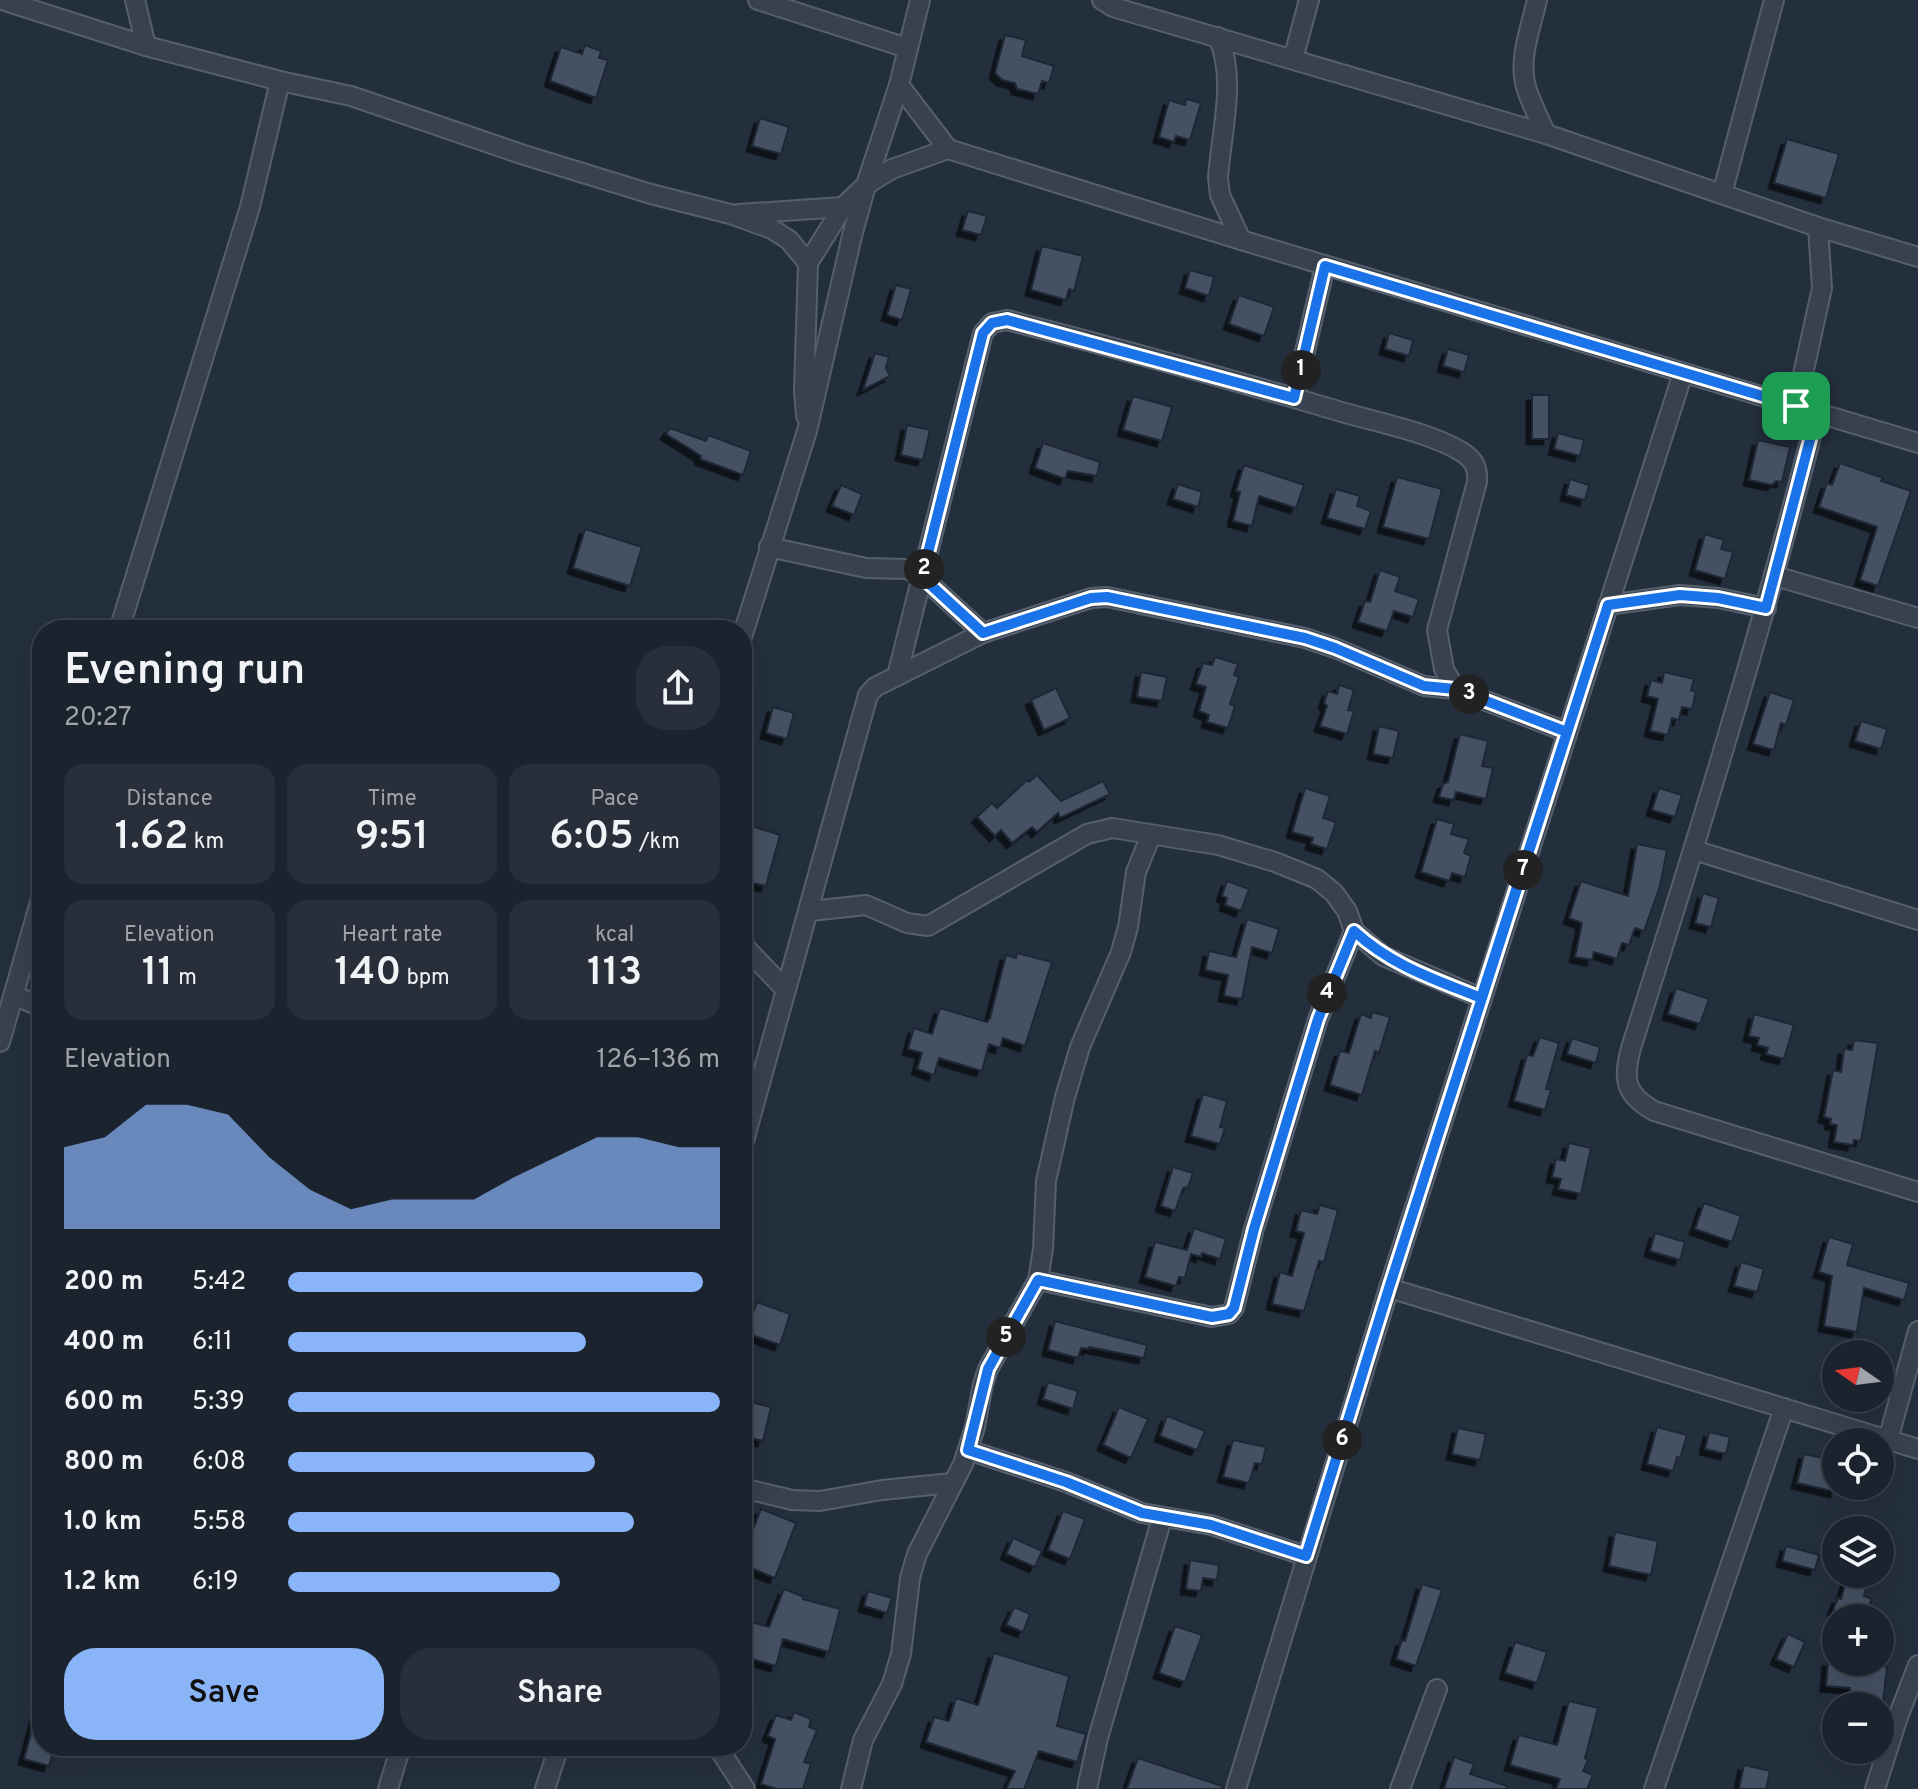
<!DOCTYPE html>
<html lang="en">
<head>
<meta charset="utf-8">
<style>
	:root { --surface:#1b232e; --page:#282f3a; --text:#f1f3f6; --muted:#a0a4aa; --line:#39404a; --accent:#8ab4f8 }
	body { margin:0; font-family:Overpass,sans-serif; background:var(--page); color:var(--text); height:100vh; display:flex; flex-direction:column; font-size:30px; white-space:nowrap }
	* { box-sizing:border-box; margin:0 }
	p { font-size:26px; color:var(--muted) }
	.icon { flex:none; width:44px; height:44px; fill:none; stroke:currentColor; stroke-width:2; stroke-linecap:round; stroke-linejoin:round }
	.map { position:relative; flex:1; overflow:hidden }
	.panel { position:absolute; left:32px; top:620px; width:720px; height:1136px; display:flex; flex-direction:column; background:var(--surface); border-radius:32px; box-shadow:0 8px 32px #0002,0 0 0 2px var(--line) }
	.panel>* { flex:none }
	.needle { width:52px; rotate:284deg }
	.buttons { position:absolute; left:1822px; top:1340px; display:grid; gap:16px }
	.buttons a { display:grid; place-items:center; width:72px; height:72px; border-radius:50%; background:var(--surface); box-shadow:0 8px 32px #0002,0 0 0 2px var(--line); font-size:40px }
	.pin { position:absolute; display:grid; place-items:center; width:68px; height:68px; color:#fff; margin:-34px; border-radius:16px; box-shadow:0 4px 12px #0006 }
	.km { position:absolute; width:40px; height:40px; margin:-20px; border-radius:50%; background:#222; color:#fff; font-size:22px; line-height:40px; text-align:center }
	.round { display:grid; place-items:center; flex:none; width:84px; height:84px; border-radius:32px; background:var(--page) }
	.head { display:flex; align-items:center; justify-content:space-between; height:136px; padding:0 32px }
	h1 { font-size:44px; font-weight:600; line-height:60px }
	.metrics { display:grid; grid-template-columns:repeat(3,1fr); gap:12px; height:136px; padding:8px 32px }
	.metrics div { display:grid; align-content:center; border-radius:20px; background:var(--page); text-align:center }
	.metrics b { font-size:40px; font-weight:600 }
	.metrics small { font-size:22px; font-weight:400 }
	.metrics p { font-size:22px }
	.chart { height:224px; padding:16px 32px }
	.chart p { display:flex; justify-content:space-between }
	.chart svg { width:100%; height:144px; margin-top:8px; fill:var(--accent); opacity:.7 }
	.button { display:flex; gap:16px; margin-top:auto; padding:16px 32px }
	.button a { flex:1; height:92px; border-radius:32px; background:var(--accent); color:#111; font-size:32px; font-weight:600; line-height:92px; text-align:center }
	.button a+a { background:var(--page); color:var(--text) }
	ul { padding:0 32px; list-style:none; font-size:26px }
	li { display:grid; grid-template-columns:128px 96px 1fr; align-items:center; height:60px }
	li i { height:20px; border-radius:10px; background:var(--accent) }
	.map>svg:first-child { display:block }
	.building { fill:#455162; stroke:#1f2835; stroke-width:2; filter:url(#shadow) }
	.lines { fill:none; stroke-linecap:round; stroke-linejoin:round }
	.street-casing { stroke:#565f6c; stroke-width:22 }
	.street { stroke:#38414e; stroke-width:18 }
	.route-casing { stroke:#fff; stroke-width:16 }
	.route { stroke:#1a73e8; stroke-width:10 }
</style>
</head>
<body>
<div class="map">
<svg width="1918" height="1789" viewBox="0 0 1918 1789">
	<defs>
		<filter id="shadow"><feDropShadow dx="-5.5" dy="5.5" stdDeviation="0" flood-color="#0009"/></filter>
	</defs>
	<rect width="100%" height="100%" fill="#242f3e"/>
	<g class="building">
		<polygon points="1005,35 1026,40 1022,56 1054,66 1049,83 1042,81 1038,94 1017,89 1015,83 1002,80 995,73"/>
		<polygon points="585,45 601,51 599,58 608,60 596,98 550,81 561,47 582,54"/>
		<polygon points="1186,99 1201,103 1190,140 1176,136 1174,142 1159,137 1169,100 1185,105"/>
		<polygon points="760,118 789,127 781,154 752,146"/>
		<polygon points="1787,139 1839,154 1826,198 1774,183"/>
		<polygon points="968,211 987,216 981,235 962,230"/>
		<polygon points="1042,246 1083,256 1074,291 1069,289 1066,300 1031,290"/>
		<polygon points="1190,270 1214,277 1209,296 1185,288"/>
		<polygon points="896,285 911,289 902,320 887,315"/>
		<polygon points="1239,295 1274,307 1264,336 1229,324"/>
		<polygon points="1389,333 1413,340 1409,356 1385,349"/>
		<polygon points="1448,349 1469,355 1464,372 1443,366"/>
		<polygon points="875,353 889,357 886,368 890,376 863,390"/>
		<rect x="1532" y="395" width="17" height="44"/>
		<polygon points="1133,396 1172,407 1162,441 1123,430"/>
		<polygon points="907,425 930,430 923,460 901,455"/>
		<polygon points="670,428 706,441 708,435 751,451 743,475 700,459 701,456 666,434"/>
		<polygon points="1558,433 1584,440 1580,456 1554,449"/>
		<polygon points="1758,440 1790,447 1782,482 1776,481 1772,485 1749,480"/>
		<polygon points="1043,443 1100,462 1097,476 1068,471 1065,479 1035,468"/>
		<polygon points="1840,463 1883,478 1881,481 1911,491 1878,586 1860,580 1877,527 1819,507 1827,483 1832,485"/>
		<polygon points="1244,465 1304,485 1296,508 1259,496 1252,526 1233,521 1240,492 1236,491"/>
		<polygon points="1397,477 1442,489 1429,539 1383,527"/>
		<polygon points="1570,479 1589,485 1585,500 1566,495"/>
		<polygon points="1178,484 1202,492 1198,507 1173,499"/>
		<polygon points="841,485 862,494 854,515 832,506"/>
		<polygon points="1336,489 1360,496 1357,506 1371,511 1365,529 1327,518"/>
		<polygon points="585,529 642,547 630,586 573,568"/>
		<polygon points="1705,534 1724,540 1721,549 1733,552 1725,579 1695,570"/>
		<polygon points="1380,570 1400,577 1395,591 1419,599 1413,617 1394,611 1387,631 1358,622 1365,601 1370,602"/>
		<polygon points="1215,657 1238,664 1234,675 1239,677 1230,704 1235,706 1228,728 1207,722 1209,715 1199,711 1206,687 1196,684 1203,663 1212,665"/>
		<polygon points="1141,672 1167,677 1162,701 1137,697"/>
		<polygon points="1664,672 1694,679 1691,690 1696,692 1692,709 1682,707 1679,720 1672,718 1668,735 1650,731 1658,699 1647,696 1651,680 1662,683"/>
		<polygon points="1339,685 1354,690 1348,710 1354,711 1347,734 1320,726 1327,706 1324,703 1328,691 1337,694"/>
		<polygon points="1056,688 1070,718 1044,730 1031,700"/>
		<polygon points="1770,692 1794,700 1786,725 1781,723 1774,750 1753,744"/>
		<polygon points="773,707 794,713 787,739 766,733"/>
		<polygon points="1861,721 1887,729 1881,749 1855,741"/>
		<polygon points="1379,726 1399,731 1393,758 1373,754"/>
		<polygon points="1460,734 1488,741 1482,766 1493,768 1486,799 1456,792 1454,800 1439,797 1443,784 1448,782"/>
		<polygon points="1037,775 1061,801 1103,781 1110,794 1060,818 1058,813 1037,832 1032,827 1012,843 1001,830 995,836 977,817 992,803 997,808 1027,780 1029,782"/>
		<polygon points="1305,788 1330,796 1323,818 1336,822 1327,849 1311,844 1313,838 1292,832"/>
		<polygon points="1659,788 1682,795 1675,817 1652,810"/>
		<polygon points="1437,819 1454,824 1451,834 1469,839 1464,853 1471,856 1465,877 1452,873 1449,881 1421,872"/>
		<polygon points="742,823 780,835 766,886 742,881"/>
		<polygon points="1637,844 1667,850 1660,886 1644,931 1635,928 1629,945 1622,943 1617,959 1594,952 1592,960 1575,957 1582,923 1569,918 1581,881 1628,896"/>
		<polygon points="1227,881 1249,889 1241,911 1225,905 1227,898 1222,896"/>
		<polygon points="1703,893 1719,898 1711,927 1695,923"/>
		<polygon points="1247,919 1279,929 1272,953 1252,947 1242,999 1224,996 1228,975 1205,970 1209,951 1236,957"/>
		<polygon points="1017,953 1052,962 1025,1046 1003,1038 1000,1048 989,1044 982,1071 939,1058 934,1075 917,1069 922,1053 908,1049 914,1028 932,1034 940,1008 987,1022 990,1018 1006,955 1016,958"/>
		<polygon points="1676,988 1709,999 1700,1024 1668,1014"/>
		<polygon points="1372,1012 1390,1017 1379,1053 1375,1051 1362,1095 1330,1085 1340,1051 1349,1053 1361,1014 1371,1018"/>
		<polygon points="1754,1014 1794,1025 1784,1059 1766,1054 1768,1048 1757,1045 1759,1038 1749,1036"/>
		<polygon points="1540,1037 1559,1043 1546,1089 1551,1090 1545,1110 1514,1101 1527,1055 1533,1056"/>
		<polygon points="1572,1038 1600,1047 1596,1063 1567,1054"/>
		<polygon points="1854,1040 1878,1043 1861,1141 1854,1140 1853,1145 1834,1142 1837,1125 1830,1124 1831,1119 1824,1117 1833,1070 1841,1072 1844,1049 1852,1050"/>
		<polygon points="1203,1094 1227,1101 1220,1127 1225,1128 1220,1144 1191,1136"/>
		<polygon points="1569,1143 1591,1148 1581,1194 1558,1189 1561,1179 1552,1177 1556,1159 1565,1161"/>
		<polygon points="1173,1167 1193,1173 1188,1187 1183,1188 1175,1211 1161,1206"/>
		<polygon points="1704,1203 1741,1216 1732,1242 1695,1229"/>
		<polygon points="1320,1205 1338,1210 1324,1262 1319,1261 1304,1311 1272,1304 1280,1272 1292,1276 1304,1233 1296,1231 1301,1210 1317,1214"/>
		<polygon points="1194,1228 1226,1239 1220,1259 1202,1253 1201,1257 1191,1254 1185,1278 1179,1277 1176,1286 1145,1277 1155,1242 1187,1250"/>
		<polygon points="1655,1233 1685,1242 1680,1260 1650,1251"/>
		<polygon points="1829,1237 1853,1244 1847,1265 1909,1283 1904,1300 1864,1288 1857,1332 1824,1326 1832,1276 1819,1272"/>
		<polygon points="1741,1262 1764,1269 1757,1292 1734,1286"/>
		<polygon points="757,1302 790,1314 780,1345 746,1333"/>
		<polygon points="1055,1321 1147,1345 1144,1358 1089,1347 1089,1349 1081,1348 1078,1358 1048,1350"/>
		<polygon points="1048,1382 1078,1391 1073,1409 1043,1399"/>
		<polygon points="742,1400 771,1407 763,1441 742,1436"/>
		<polygon points="1119,1407 1148,1419 1131,1458 1103,1445"/>
		<polygon points="1167,1416 1205,1431 1197,1450 1160,1436"/>
		<polygon points="1657,1427 1687,1435 1680,1458 1677,1457 1673,1471 1647,1464"/>
		<polygon points="1458,1428 1486,1434 1480,1460 1452,1454"/>
		<polygon points="1709,1432 1730,1437 1726,1454 1705,1449"/>
		<polygon points="1233,1440 1266,1447 1262,1464 1255,1463 1249,1483 1223,1477"/>
		<polygon points="1804,1454 1836,1461 1836,1492 1797,1483"/>
		<polygon points="761,1509 796,1523 775,1578 742,1564 742,1557"/>
		<polygon points="1063,1511 1085,1519 1070,1559 1048,1550"/>
		<polygon points="1615,1532 1658,1541 1651,1575 1609,1566"/>
		<polygon points="1013,1538 1042,1551 1035,1567 1006,1554"/>
		<polygon points="1786,1546 1819,1555 1815,1570 1782,1561"/>
		<polygon points="1190,1560 1219,1565 1217,1580 1203,1578 1201,1591 1186,1589"/>
		<polygon points="1848,1574 1870,1574 1864,1596 1872,1599 1864,1618 1833,1618 1834,1607 1838,1598 1841,1599"/>
		<polygon points="1422,1584 1442,1590 1416,1666 1396,1659 1402,1640 1405,1641"/>
		<polygon points="784,1589 804,1597 803,1599 840,1609 829,1652 783,1639 776,1666 742,1656 742,1641 748,1621 769,1627"/>
		<polygon points="868,1591 892,1598 887,1613 864,1606"/>
		<polygon points="1014,1607 1030,1614 1023,1632 1006,1625"/>
		<polygon points="1175,1626 1202,1635 1185,1682 1159,1673"/>
		<polygon points="1788,1634 1805,1642 1794,1667 1776,1659"/>
		<polygon points="1515,1642 1547,1652 1537,1683 1505,1673"/>
		<polygon points="994,1653 1069,1676 1057,1726 1086,1734 1077,1762 1039,1751 1024,1789 1006,1789 1015,1771 926,1742 934,1717 949,1721 956,1698 978,1705"/>
		<polygon points="1828,1661 1887,1667 1883,1702 1874,1701 1874,1706 1848,1706 1850,1688 1826,1686"/>
		<polygon points="1569,1701 1598,1708 1585,1758 1588,1760 1583,1771 1593,1775 1587,1789 1556,1789 1560,1779 1510,1765 1519,1735 1557,1745"/>
		<polygon points="37,1711 42,1711 42,1746 55,1746 49,1766 24,1759"/>
		<polygon points="794,1712 811,1719 809,1727 817,1730 804,1762 811,1764 803,1789 777,1789 761,1784 775,1739 768,1736 776,1715 791,1720"/>
		<polygon points="1454,1757 1474,1764 1470,1774 1507,1786 1507,1789 1444,1789"/>
		<polygon points="1138,1758 1222,1786 1222,1789 1127,1789"/>
		<polygon points="1744,1765 1770,1771 1766,1789 1739,1789"/>
	</g>
	<g class="lines">
		<defs>
			<g id="street">
				<polyline points="2,0 146,46 280,81 351,96 521,154 651,194 730,214 772,229 789,240 808,263"/>
				<polyline points="135,0 146,46"/>
				<polyline points="758,0 907,48"/>
				<polyline points="1102,0 1113,7 1546,134 1818,227 1918,257"/>
				<path d="M1537,0C1531,27 1518,59 1526,87C1531,103 1539,119 1546,134"/>
				<path d="M1218,37C1237,78 1221,133 1218,178L1220,195L1241,240"/>
				<polyline points="1293,59 1309,0"/>
				<polyline points="899,85 948,149 1241,240 1918,443"/>
				<polyline points="1722,194 1774,0"/>
				<polyline points="738,214 843,207"/>
				<polyline points="1294,398 1325,266"/>
				<polyline points="1796,406 1822,288 1818,227"/>
				<path d="M1817,413C1763,627 1698,837 1631,1048C1623,1079 1624,1094 1654,1111L1918,1192"/>
				<polyline points="806,416 804,390 808,263 843,207 866,185 892,169 948,149"/>
				<polyline points="769,547 866,568 907,569 922,577 983,633"/>
				<polyline points="1775,576 1918,618"/>
				<polyline points="1608,605 1680,595 1718,598 1766,608"/>
				<polyline points="119,630 250,207 280,81"/>
				<polyline points="742,637 807,431 852,236 866,185 899,85 920,0"/>
				<path d="M897,676L983,333L992,323L1007,320C1117,348 1226,378 1335,410C1374,422 1427,431 1462,452C1474,460 1478,467 1477,482L1437,630L1444,669L1455,689"/>
				<polyline points="1694,850 1918,920"/>
				<polyline points="810,911 866,905 907,923 928,926 1087,834 1112,828 1125,830 1218,845 1275,862 1317,879 1334,893 1347,911 1354,931 1383,956 1481,998"/>
				<polyline points="742,944 786,990"/>
				<polyline points="15,996 42,1007"/>
				<polyline points="0,1042 42,895"/>
				<polyline points="742,1148 868,695 875,687 983,633 1091,598 1107,597 1305,638 1335,648 1424,686 1455,689 1567,732"/>
				<polyline points="1038,1280 1212,1317 1229,1314 1234,1308 1254,1229 1318,1019 1354,931"/>
				<polyline points="1389,1288 1918,1449"/>
				<polyline points="1888,1440 1918,1331"/>
				<polyline points="968,1450 1066,1482 1142,1513 1211,1525 1306,1556"/>
				<polyline points="742,1488 792,1500 820,1501 882,1490 952,1483"/>
				<polyline points="717,1746 745,1789"/>
				<polyline points="388,1789 401,1746"/>
				<polyline points="545,1789 559,1746"/>
				<polyline points="851,1789 863,1740 892,1684 901,1654 910,1578 917,1554 963,1464 975,1427 983,1384 988,1369 1038,1280 1043,1249 1046,1181 1065,1097 1080,1047 1121,952 1128,927 1136,872 1151,835"/>
				<polyline points="1087,1789 1098,1738 1162,1518"/>
				<polyline points="1236,1789 1389,1288 1683,373"/>
				<polyline points="1400,1789 1437,1689"/>
				<polyline points="1654,1789 1784,1408"/>
				<polyline points="1875,1789 1898,1717 1918,1665"/>
			</g>
		</defs>
		<use href="#street" class="street-casing"/>
		<use href="#street" class="street"/>
	</g>
	<g class="lines">
		<defs>
			<path id="route" d="M1796,406L1325,266L1294,398L1007,320L992,323L983,333L922,577L983,633L1091,598L1107,597L1305,638L1335,648L1424,686L1455,689L1567,732L1481,998C1434,979 1392,966 1354,931L1318,1019L1254,1229L1234,1308L1229,1314L1212,1317L1038,1280L988,1369L968,1450L1066,1482L1142,1513L1211,1525L1306,1556L1389,1288L1608,605L1680,595L1718,598L1766,608L1817,413L1796,406"/>
		</defs>
		<use href="#route" class="route-casing"/>
		<use href="#route" class="route"/>
	</g>
</svg>
<div class="buttons">
<a><svg class="needle" viewBox="-14 -14 28 28"><path d="M0-13l5 13h-10z" fill="#e53935"/><path d="M0 13l5-13h-10z" fill="#a0a4aa"/></svg></a>
<a><svg class="icon" aria-label="locate" viewBox="0 0 24 24"><circle cx="12" cy="12" r="6"/><path d="M12 2v4M12 18v4M2 12h4M18 12h4"/></svg></a>
<a><svg class="icon" aria-label="layers" viewBox="0 0 24 24"><path d="M12 4l9 5-9 5-9-5zM3 14l9 5 9-5"/></svg></a>
<a>+</a>
<a>−</a>
</div>
<div class="pin" style="left:1796px;top:406px;background:#1e9e55"><svg class="icon" aria-label="arrive" viewBox="0 0 24 24"><path d="M6 21V4h12l-3 4 3 4H6"/></svg></div>
<b class="km" style="left:1301px;top:370px">1</b>
<b class="km" style="left:924px;top:569px">2</b>
<b class="km" style="left:1469px;top:694px">3</b>
<b class="km" style="left:1327px;top:993px">4</b>
<b class="km" style="left:1006px;top:1337px">5</b>
<b class="km" style="left:1342px;top:1440px">6</b>
<b class="km" style="left:1523px;top:870px">7</b>
<section class="panel">
<div class="head"><div><h1>Evening run</h1><p>20:27</p></div><a class="round"><svg class="icon" aria-label="share" viewBox="0 0 24 24"><path d="M12 15V3M7 8l5-5 5 5M5 13v7h14v-7"/></svg></a></div>
<div class="metrics">
<div><p>Distance</p><b>1.62<small> km</small></b></div>
<div><p>Time</p><b>9:51</b></div>
<div><p>Pace</p><b>6:05<small> /km</small></b></div>
</div>
<div class="metrics">
<div><p>Elevation</p><b>11<small> m</small></b></div>
<div><p>Heart rate</p><b>140<small> bpm</small></b></div>
<div><p>kcal</p><b>113</b></div>
</div>
<div class="chart"><p><span>Elevation</span>126–136 m</p>
<svg viewBox="0 0 160 44" preserveAspectRatio="none"><path d="M0 44V19L10 16L20 6L30 6L40 9L50 22L60 32L70 38L80 35L90 35L100 35L110 28L120 22L130 16L140 16L150 19L160 19V44z"/></svg>
</div>
<ul>
<li><b>200 m</b>5:42<i style="width:96%"></i></li>
<li><b>400 m</b>6:11<i style="width:69%"></i></li>
<li><b>600 m</b>5:39<i style="width:100%"></i></li>
<li><b>800 m</b>6:08<i style="width:71%"></i></li>
<li><b>1.0 km</b>5:58<i style="width:80%"></i></li>
<li><b>1.2 km</b>6:19<i style="width:63%"></i></li>
</ul>
<div class="button"><a>Save</a><a>Share</a></div>
</section>
</div>
</body>
</html>
